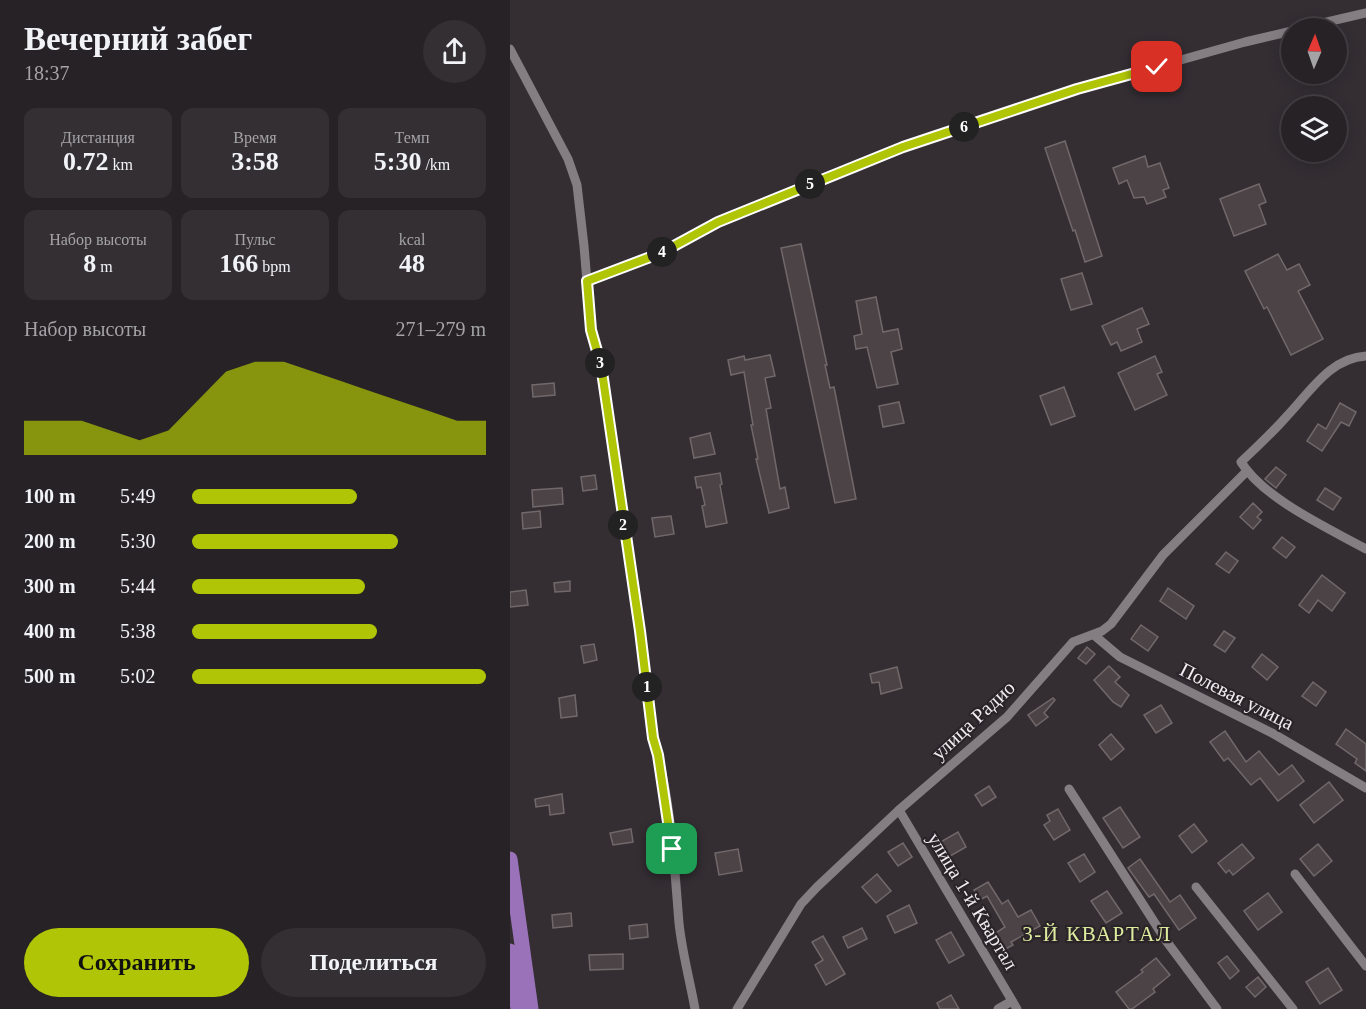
<!DOCTYPE html>
<html lang="ru">
<head>
<meta charset="utf-8">
<style>
	:root { --surface:#272226; --page:#332f32; --text:#f1f3f6; --muted:#a4a4a7; --line:#433f43; --accent:#afc505 }
	body { margin:0; font-family:Georgia,serif; background:var(--page); color:var(--text); height:100vh; display:flex; flex-direction:column; font-size:22px; white-space:nowrap }
	* { box-sizing:border-box; margin:0 }
	p { font-size:20px; color:var(--muted) }
	.icon { flex:none; width:33px; height:33px; fill:none; stroke:currentColor; stroke-width:2; stroke-linecap:round; stroke-linejoin:round }
	.map { position:relative; flex:1; overflow:hidden }
	.side { display:flex; flex-direction:column; background:var(--surface); width:510px }
	.side>* { flex:none }
	.needle { width:39px; rotate:2deg }
	.controls { position:absolute; left:771px; top:18px; display:grid; gap:12px }
	.controls a { display:grid; place-items:center; width:66px; height:66px; border-radius:50%; background:var(--surface); box-shadow:0 3px 15px #0003,0 0 0 2px var(--line); font-size:30px }
	.pin { position:absolute; display:grid; place-items:center; width:51px; height:51px; color:#fff; margin:-26px; border-radius:12px; box-shadow:0 3px 9px #0006 }
	.km { position:absolute; width:30px; height:30px; margin:-15px; border-radius:50%; background:#222; color:#fff; font-size:16px; line-height:30px; text-align:center }
	.round { display:grid; place-items:center; flex:none; width:63px; height:63px; border-radius:32px; background:var(--page) }
	.headline { display:flex; align-items:center; justify-content:space-between; height:102px; padding:0 24px }
	h1 { font-size:33px; font-weight:600; line-height:45px }
	.stats { display:grid; grid-template-columns:repeat(3,1fr); gap:9px; height:102px; padding:6px 24px }
	.stats div { display:grid; align-content:center; border-radius:12px; background:var(--page); text-align:center }
	.stats b { font-size:26px; font-weight:600 }
	.stats small { font-size:16px; font-weight:400 }
	.stats p { font-size:16px }
	.chart { height:168px; padding:12px 24px }
	.chart p { display:flex; justify-content:space-between }
	.chart svg { width:100%; height:108px; margin-top:6px; fill:var(--accent); opacity:.7 }
	.action { display:flex; gap:12px; margin-top:auto; padding:12px 24px }
	.action a { flex:1; height:69px; border-radius:36px; background:var(--accent); color:#111; font-size:24px; font-weight:600; line-height:69px; text-align:center }
	.action a+a { background:var(--page); color:var(--text) }
	ul { padding:0 24px; list-style:none; font-size:20px }
	li { display:grid; grid-template-columns:96px 72px 1fr; align-items:center; height:45px }
	li i { height:15px; border-radius:8px; background:var(--accent) }
	main { display:flex; flex:1; min-height:0 }
	.map>svg:first-child { display:block }
	.building { fill:#4b4345; stroke:#71686a; stroke-width:1.5 }
	.lines { fill:none; stroke-linecap:round; stroke-linejoin:round }
	.street { stroke:#847d82; stroke-width:9 }
	.primary { stroke:#9a72b9; stroke-width:15 }
	.route-casing { stroke:#fff; stroke-width:12 }
	.route { stroke:#afc505; stroke-width:8 }
	.labels { text-anchor:middle; dominant-baseline:central; stroke-width:4.5; stroke-linejoin:round; paint-order:stroke }
	.street-label { font-size:20px; fill:#f0ecef; stroke:#2a2429 }
	.neighbourhood-label { font-size:21px; letter-spacing:1.5px; fill:#ddec9f; stroke:#2a2429 }
</style>
</head>
<body>
<main>
<section class="side">
<div class="headline"><div><h1>Вечерний забег</h1><p>18:37</p></div><a class="round"><svg class="icon" aria-label="share" viewBox="0 0 24 24"><path d="M12 15V3M7 8l5-5 5 5M5 13v7h14v-7"/></svg></a></div>
<div class="stats">
<div><p>Дистанция</p><b>0.72<small> km</small></b></div>
<div><p>Время</p><b>3:58</b></div>
<div><p>Темп</p><b>5:30<small> /km</small></b></div>
</div>
<div class="stats">
<div><p>Набор высоты</p><b>8<small> m</small></b></div>
<div><p>Пульс</p><b>166<small> bpm</small></b></div>
<div><p>kcal</p><b>48</b></div>
</div>
<div class="chart"><p><span>Набор высоты</span>271–279 m</p>
<svg viewBox="0 0 160 44" preserveAspectRatio="none"><path d="M0 44V30L10 30L20 30L30 34L40 38L50 34L60 22L70 10L80 6L90 6L100 10L110 14L120 18L130 22L140 26L150 30L160 30V44z"/></svg>
</div>
<ul>
<li><b>100 m</b>5:49<i style="width:56%"></i></li>
<li><b>200 m</b>5:30<i style="width:70%"></i></li>
<li><b>300 m</b>5:44<i style="width:59%"></i></li>
<li><b>400 m</b>5:38<i style="width:63%"></i></li>
<li><b>500 m</b>5:02<i style="width:100%"></i></li>
</ul>
<div class="action"><a>Сохранить</a><a>Поделиться</a></div>
</section>
<div class="map">
<svg width="856" height="1009" viewBox="0 0 856 1009">
	<rect width="100%" height="100%" fill="#342e33"/>
	<g class="building">
		<polygon points="555,141 592,256 575,262 565,230 563,231 535,148"/>
		<polygon points="635,156 638,167 650,163 659,188 653,190 656,197 637,204 634,197 624,198 617,180 609,184 603,168"/>
		<polygon points="749,184 756,202 749,205 756,224 724,236 710,199"/>
		<polygon points="291,244 317,365 315,365 320,388 324,387 346,499 325,503 271,248"/>
		<polygon points="768,254 777,270 789,264 800,285 788,291 813,339 781,355 757,307 754,309 735,271"/>
		<polygon points="572,273 582,304 561,310 551,279"/>
		<polygon points="366,297 373,332 388,329 392,349 381,352 388,384 367,388 357,347 346,349 344,336 352,334 346,301"/>
		<polygon points="632,308 639,324 627,329 632,342 611,351 607,342 601,345 592,326"/>
		<polygon points="260,355 265,376 255,378 261,408 256,409 270,489 275,487 279,508 259,513 246,459 248,459 241,425 243,425 234,372 221,375 218,360 234,356 235,360"/>
		<polygon points="645,356 652,372 647,374 657,395 625,410 608,373"/>
		<polygon points="44,383 45,395 23,397 22,385"/>
		<polygon points="554,387 565,416 541,425 530,396"/>
		<polygon points="389,402 394,423 373,427 369,406"/>
		<polygon points="830,403 846,412 839,426 831,422 812,451 797,441 808,424 816,429"/>
		<polygon points="200,433 205,454 184,458 180,438"/>
		<polygon points="766,467 776,475 766,488 755,479"/>
		<polygon points="210,473 212,484 210,485 211,491 217,523 196,527 192,506 195,505 191,487 187,488 185,477"/>
		<polygon points="85,475 87,489 73,491 71,477"/>
		<polygon points="52,488 53,504 23,507 22,490"/>
		<polygon points="815,488 831,498 823,510 807,500"/>
		<polygon points="743,503 752,512 747,517 751,520 743,529 730,517"/>
		<polygon points="30,511 31,527 13,529 12,513"/>
		<polygon points="161,516 164,534 145,537 142,518"/>
		<polygon points="772,537 785,547 776,558 763,548"/>
		<polygon points="716,552 728,561 719,573 706,564"/>
		<polygon points="812,575 835,593 822,611 808,600 799,613 789,605"/>
		<polygon points="60,581 60,591 45,592 44,583"/>
		<polygon points="658,588 684,606 676,619 650,601"/>
		<polygon points="16,590 18,605 0,607 0,592"/>
		<polygon points="631,625 648,637 638,651 621,639"/>
		<polygon points="714,631 725,638 715,652 704,645"/>
		<polygon points="84,644 87,660 74,663 71,646"/>
		<polygon points="577,647 585,654 576,664 568,658"/>
		<polygon points="752,654 768,667 757,680 742,667"/>
		<polygon points="599,666 610,677 605,682 619,695 611,707 603,702 584,680"/>
		<polygon points="387,667 392,688 371,694 369,682 362,683 360,674"/>
		<polygon points="803,682 816,692 806,706 792,696"/>
		<polygon points="65,695 67,716 51,718 49,698"/>
		<polygon points="543,698 545,700 534,713 538,717 526,726 518,715"/>
		<polygon points="651,705 662,723 646,733 634,715"/>
		<polygon points="836,729 856,744 856,771 845,763 847,759 826,744"/>
		<polygon points="715,731 736,762 749,751 769,775 782,765 794,781 768,801 750,778 741,785 718,758 714,761 700,742"/>
		<polygon points="601,734 614,749 601,760 589,745"/>
		<polygon points="819,782 833,800 804,823 790,805"/>
		<polygon points="479,786 486,797 472,806 465,795"/>
		<polygon points="52,794 54,813 40,815 39,805 26,807 25,799"/>
		<polygon points="610,807 630,837 613,848 593,818"/>
		<polygon points="548,809 560,830 544,840 534,825 540,821 537,815"/>
		<polygon points="684,824 697,841 682,853 669,836"/>
		<polygon points="121,829 123,842 103,845 100,833"/>
		<polygon points="448,832 456,847 435,859 427,844"/>
		<polygon points="393,843 402,857 388,866 378,852"/>
		<polygon points="732,844 744,858 723,875 719,870 716,873 708,863"/>
		<polygon points="808,844 822,861 804,876 790,859"/>
		<polygon points="228,849 232,871 209,875 205,853"/>
		<polygon points="574,854 585,872 570,882 558,863"/>
		<polygon points="630,859 660,902 670,895 686,918 669,930 644,894 639,897 618,868"/>
		<polygon points="367,874 381,891 366,903 352,887"/>
		<polygon points="478,882 492,904 498,900 508,917 521,910 530,926 501,942 503,945 490,952 481,936 495,927 477,896 470,900 464,890"/>
		<polygon points="597,891 612,913 596,923 581,901"/>
		<polygon points="758,893 772,912 748,930 734,911"/>
		<polygon points="399,905 407,923 385,933 377,916"/>
		<polygon points="61,913 62,926 43,928 42,915"/>
		<polygon points="137,924 138,937 120,939 119,926"/>
		<polygon points="352,928 357,939 338,948 333,937"/>
		<polygon points="441,932 454,955 439,963 426,940"/>
		<polygon points="313,936 335,974 316,985 305,965 313,960 302,942"/>
		<polygon points="113,954 113,969 80,970 79,955"/>
		<polygon points="717,956 729,971 720,979 708,963"/>
		<polygon points="646,958 660,975 643,989 645,992 622,1009 619,1009 606,992 633,972 631,970"/>
		<polygon points="818,968 832,990 810,1004 796,982"/>
		<polygon points="748,977 756,987 745,997 736,987"/>
		<polygon points="441,995 449,1009 430,1009 427,1003"/>
	</g>
	<g class="lines">
		<g class="street">
			<polyline points="791,28 856,13"/>
			<path d="M0,49L58,159L67,185L74,246L81,330L91,365L130,631L143,738C161,797 164,862 169,923C172,952 180,981 185,1009"/>
			<polyline points="77,281 151,253 208,222 393,147 567,89 735,42 782,31"/>
			<path d="M856,356C820,358 800,392 777,416C763,432 747,447 731,462C754,499 818,528 856,549"/>
			<polyline points="584,635 610,657 762,733 856,788"/>
			<polyline points="559,789 657,942 707,1009"/>
			<polyline points="389,810 507,1009"/>
			<polyline points="785,874 856,966"/>
			<polyline points="686,887 783,1009"/>
			<polyline points="227,1009 291,904 307,887 389,810 497,717 563,642 592,631 601,624 653,555 737,471"/>
			<polyline points="488,1009 502,1001"/>
		</g>
		<g class="primary">
			<polyline points="0,859 21,1009"/>
			<polyline points="0,951 8,1009"/>
		</g>
	</g>
	<g class="lines">
		<defs>
			<polyline id="route" points="162,849 148,755 143,738 130,631 91,365 81,330 77,281 151,253 208,222 393,147 567,89 647,67"/>
		</defs>
		<use href="#route" class="route-casing"/>
		<use href="#route" class="route"/>
	</g>
	<g class="labels">
		<g class="street-label">
			<text transform="translate(727 696) rotate(27)">Полевая улица</text>
			<text transform="translate(463 720) rotate(-43)">улица Радио</text>
			<text transform="translate(463 901) rotate(59)">улица 1-й Квартал</text>
		</g>
		<g class="neighbourhood-label">
			<text x="587" y="934">3-Й КВАРТАЛ</text>
		</g>
	</g>
</svg>
<div class="controls">
<a><svg class="needle" viewBox="-14 -14 28 28"><path d="M0-13l5 13h-10z" fill="#e53935"/><path d="M0 13l5-13h-10z" fill="#a4a4a7"/></svg></a>
<a><svg class="icon" aria-label="layers" viewBox="0 0 24 24"><path d="M12 4l9 5-9 5-9-5zM3 14l9 5 9-5"/></svg></a>
</div>
<div class="pin" style="left:162px;top:849px;background:#1e9e55"><svg class="icon" aria-label="arrive" viewBox="0 0 24 24"><path d="M6 21V4h12l-3 4 3 4H6"/></svg></div>
<div class="pin" style="left:647px;top:67px;background:#d93025"><svg class="icon" aria-label="check" viewBox="0 0 24 24"><path d="M5 12l5 5 9-10"/></svg></div>
<b class="km" style="left:137px;top:687px">1</b>
<b class="km" style="left:113px;top:525px">2</b>
<b class="km" style="left:90px;top:363px">3</b>
<b class="km" style="left:152px;top:252px">4</b>
<b class="km" style="left:300px;top:184px">5</b>
<b class="km" style="left:454px;top:127px">6</b>
</div>
</main>
</body>
</html>
